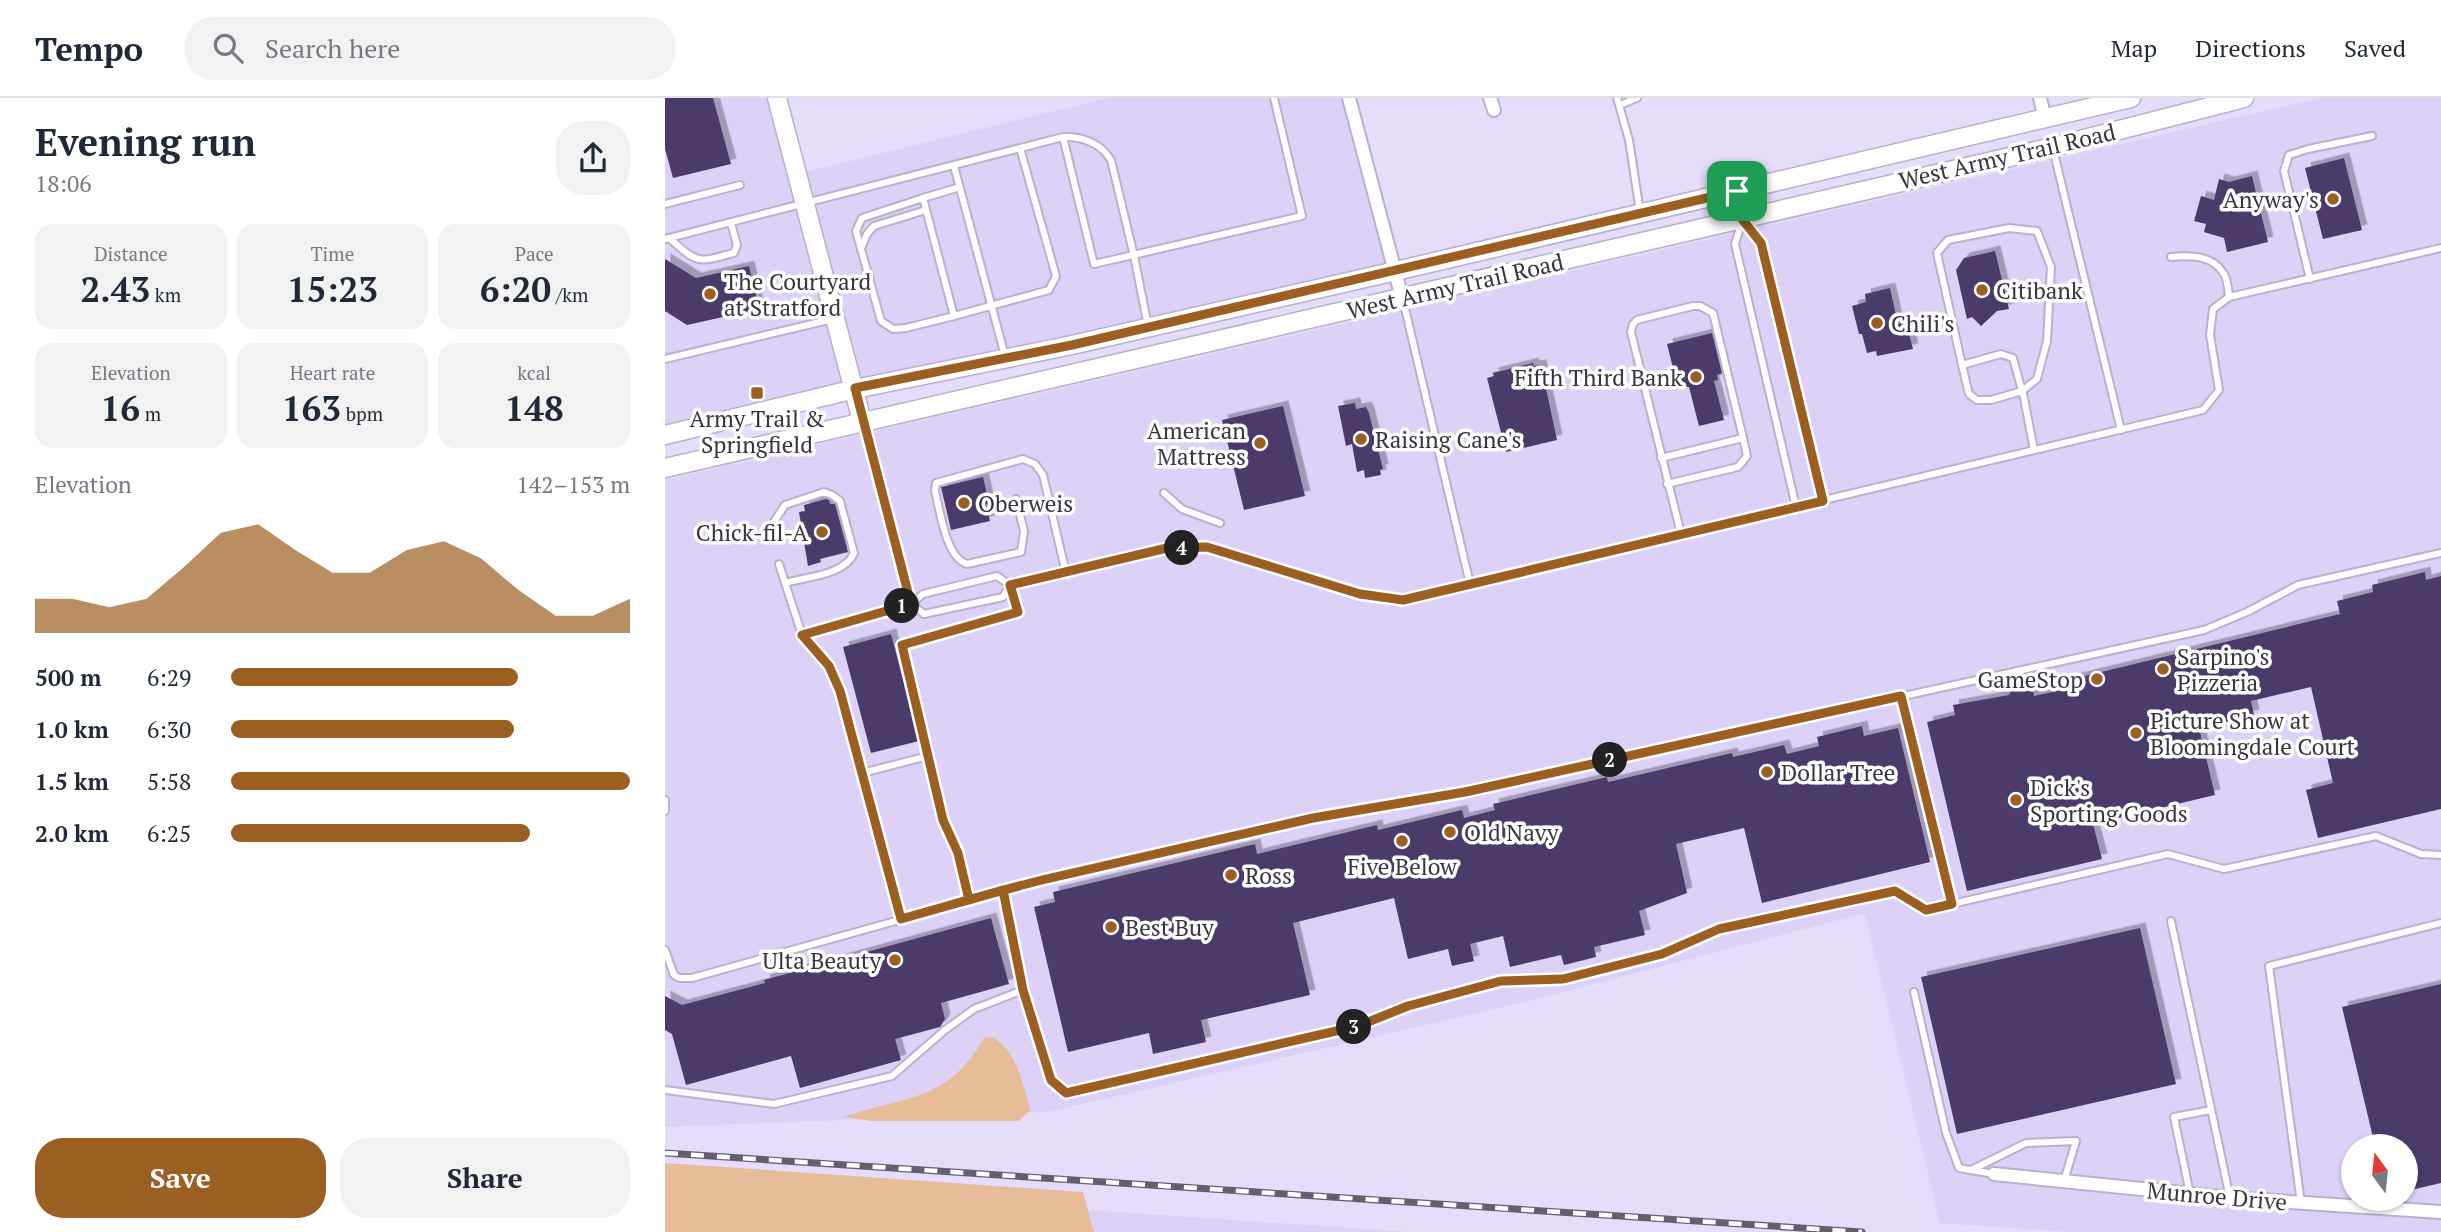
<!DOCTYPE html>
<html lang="en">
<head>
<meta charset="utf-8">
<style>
	:root { --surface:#fff; --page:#f2f2f3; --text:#1f2937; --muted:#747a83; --line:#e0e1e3; --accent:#9c5f22 }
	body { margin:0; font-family:"PT Serif",serif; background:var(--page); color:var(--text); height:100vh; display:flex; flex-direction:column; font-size:26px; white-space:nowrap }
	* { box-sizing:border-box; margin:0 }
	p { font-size:23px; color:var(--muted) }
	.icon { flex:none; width:38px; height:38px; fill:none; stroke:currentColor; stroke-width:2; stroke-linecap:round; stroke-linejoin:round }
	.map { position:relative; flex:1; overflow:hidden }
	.drawer { display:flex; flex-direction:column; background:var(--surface); width:665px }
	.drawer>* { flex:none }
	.needle { width:46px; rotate:345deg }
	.fabs { position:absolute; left:1676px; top:1036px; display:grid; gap:14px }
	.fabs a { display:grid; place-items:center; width:77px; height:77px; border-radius:50%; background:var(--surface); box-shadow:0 2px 5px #0004; font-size:35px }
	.pin { position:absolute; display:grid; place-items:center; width:60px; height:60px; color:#fff; margin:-30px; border-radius:14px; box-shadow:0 4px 10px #0006 }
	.km { position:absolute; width:35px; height:35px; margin:-18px; border-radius:50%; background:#222; color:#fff; font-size:19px; line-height:35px; text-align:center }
	.round { display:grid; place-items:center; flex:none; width:74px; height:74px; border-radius:28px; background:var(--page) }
	.headline { display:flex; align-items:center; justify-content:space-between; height:119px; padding:0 35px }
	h1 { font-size:38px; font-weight:800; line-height:52px }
	.metrics { display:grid; grid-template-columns:repeat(3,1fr); gap:10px; height:119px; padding:7px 35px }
	.metrics div { display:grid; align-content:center; border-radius:18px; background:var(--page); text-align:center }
	.metrics b { font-size:35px; font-weight:800 }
	.metrics small { font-size:19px; font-weight:400 }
	.metrics p { font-size:19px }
	.chart { height:196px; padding:14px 35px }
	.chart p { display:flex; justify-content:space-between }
	.chart svg { width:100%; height:126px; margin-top:7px; fill:var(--accent); opacity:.7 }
	.action { display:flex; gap:14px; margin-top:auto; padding:14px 35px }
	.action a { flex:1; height:80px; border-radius:28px; background:var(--accent); color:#fff; font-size:28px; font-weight:800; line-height:80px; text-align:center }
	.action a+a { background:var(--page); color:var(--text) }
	ul { padding:0 35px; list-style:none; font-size:23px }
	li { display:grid; grid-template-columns:112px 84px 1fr; align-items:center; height:52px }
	li i { height:18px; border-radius:9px; background:var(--accent) }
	header { display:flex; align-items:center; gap:42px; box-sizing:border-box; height:98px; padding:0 35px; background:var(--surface); border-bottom:2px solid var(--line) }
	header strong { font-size:33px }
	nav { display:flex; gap:38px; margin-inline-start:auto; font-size:24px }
	.search { width:490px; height:63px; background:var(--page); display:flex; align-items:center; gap:18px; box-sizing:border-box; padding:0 24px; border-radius:28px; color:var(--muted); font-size:26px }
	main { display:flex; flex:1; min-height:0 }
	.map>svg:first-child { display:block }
	.built { fill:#ddd1f8; fill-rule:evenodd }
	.green { fill:#e7bc98 }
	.building { fill:#4c3a6b; filter:url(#shadow) }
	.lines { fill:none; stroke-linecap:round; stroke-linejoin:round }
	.lane-casing { stroke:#bab0ce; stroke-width:10 }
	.street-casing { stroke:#bab0ce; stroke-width:16 }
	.secondary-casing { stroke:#bab0ce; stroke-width:21 }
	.lane { stroke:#fff; stroke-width:6 }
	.street { stroke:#fff; stroke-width:12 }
	.secondary { stroke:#fff; stroke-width:18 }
	.rail-casing { stroke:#645f70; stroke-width:7 }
	.rail { stroke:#fff; stroke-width:4.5; stroke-dasharray:13; stroke-linecap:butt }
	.route-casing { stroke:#fff; stroke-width:14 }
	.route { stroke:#9c5f22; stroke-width:9 }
	.poi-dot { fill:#9c5f22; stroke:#fff; stroke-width:2.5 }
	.labels { text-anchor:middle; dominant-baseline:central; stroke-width:7; stroke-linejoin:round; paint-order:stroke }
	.street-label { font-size:23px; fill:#383541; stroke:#fff }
	.poi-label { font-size:23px; fill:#383541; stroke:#fff; text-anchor:start }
</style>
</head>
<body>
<header>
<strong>Tempo</strong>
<div class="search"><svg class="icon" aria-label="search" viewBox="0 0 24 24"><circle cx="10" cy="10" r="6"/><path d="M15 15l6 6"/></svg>Search here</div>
<nav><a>Map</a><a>Directions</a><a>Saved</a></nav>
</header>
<main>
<section class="drawer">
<div class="headline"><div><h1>Evening run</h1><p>18:06</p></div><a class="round"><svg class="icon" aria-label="share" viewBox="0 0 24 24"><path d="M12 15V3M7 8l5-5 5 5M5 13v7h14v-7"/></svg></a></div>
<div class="metrics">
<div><p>Distance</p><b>2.43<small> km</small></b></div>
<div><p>Time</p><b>15:23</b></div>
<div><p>Pace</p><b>6:20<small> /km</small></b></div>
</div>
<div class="metrics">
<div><p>Elevation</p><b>16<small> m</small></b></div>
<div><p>Heart rate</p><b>163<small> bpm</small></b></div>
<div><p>kcal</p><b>148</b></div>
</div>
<div class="chart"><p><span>Elevation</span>142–153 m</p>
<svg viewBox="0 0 160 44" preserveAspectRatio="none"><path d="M0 44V32L10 32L20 35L30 32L40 21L50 9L60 6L70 15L80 23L90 23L100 15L110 12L120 18L130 29L140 38L150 38L160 32V44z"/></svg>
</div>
<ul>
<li><b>500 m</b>6:29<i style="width:72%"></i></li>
<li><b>1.0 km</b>6:30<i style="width:71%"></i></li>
<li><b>1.5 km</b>5:58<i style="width:100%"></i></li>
<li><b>2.0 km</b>6:25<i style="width:75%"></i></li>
</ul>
<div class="action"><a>Save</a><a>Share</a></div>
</section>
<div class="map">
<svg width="1776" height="1134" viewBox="0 0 1776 1134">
	<defs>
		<filter id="shadow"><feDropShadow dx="5.5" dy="-5.5" stdDeviation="0" flood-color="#0004"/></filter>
	</defs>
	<rect width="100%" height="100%" fill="#e6dcfc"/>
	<g class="built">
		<polygon points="0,0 105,0 181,288 0,332"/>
		<polygon points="443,0 677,0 722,168 194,286 136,75"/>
		<path d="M1656,0H1776V1134H1406L1275,1125L1200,815L860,904L383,1014L0,1029V382ZM1689,1048H1741V1101H1689Z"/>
		<polygon points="423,1112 743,1134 429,1134"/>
	</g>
	<g class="green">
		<path d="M327,939C352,952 359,988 365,1013L353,1023H207L179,1019C241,997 282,1005 319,940Z"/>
		<polygon points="0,1065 418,1094 429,1134 0,1134"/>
	</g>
	<g class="building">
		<polygon points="0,0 48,0 66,66 8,80 0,51"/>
		<polygon points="1679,60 1697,132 1658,141 1640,70"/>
		<polygon points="1587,78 1603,144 1562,154 1559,140 1539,134 1541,126 1529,123 1536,98 1549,102 1554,81 1564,84"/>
		<polygon points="1330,153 1344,211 1332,213 1316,228 1307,219 1302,221 1291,172 1299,160"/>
		<polygon points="0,161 31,180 84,168 94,211 22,227 0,213"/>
		<polygon points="1225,190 1233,226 1241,224 1248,251 1212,258 1211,253 1202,255 1197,236 1194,236 1187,208 1201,204 1200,196"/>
		<polygon points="1047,235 1057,275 1052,277 1053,282 1049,283 1059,322 1034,328 1024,289 1022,289 1020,284 1012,286 1002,246"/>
		<polygon points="868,265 869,268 876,267 892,342 841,354 822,280 829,278 828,275"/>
		<polygon points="690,305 691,311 701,309 704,315 718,371 715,372 716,377 700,380 699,372 692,374 687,346 681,348 673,308"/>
		<polygon points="618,308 640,398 579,412 557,322"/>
		<polygon points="318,379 324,405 321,406 325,423 286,432 276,389"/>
		<polygon points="161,401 164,402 165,406 170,406 183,454 155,461 156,464 143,468 134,414 140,413 139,407"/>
		<polygon points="1760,474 1761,482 1776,478 1776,711 1653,740 1641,692 1668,685 1646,589 1586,603 1589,617 1534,630 1550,697 1428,726 1437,761 1302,793 1262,624 1290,617 1288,607 1344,597 1346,593 1367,588 1369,598 1396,592 1395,584 1675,516 1672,503 1708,494 1707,487"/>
		<polygon points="226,536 254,643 206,655 178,549"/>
		<polygon points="1197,628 1199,638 1233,630 1265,764 1097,805 1079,730 1011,746 1022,795 974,813 980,837 929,849 931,859 899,867 896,857 845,869 838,838 805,846 809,863 787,868 783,851 743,861 729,800 628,825 645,897 536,922 541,944 488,956 484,935 403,954 369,809 390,804 388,794 590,746 592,756 712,727 713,732 797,712 799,720 830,712 828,706 942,679 943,684 1067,655 1068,659 1119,647 1122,656 1154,648 1152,639"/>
		<polygon points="326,820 344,886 276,905 280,921 275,929 230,941 236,962 135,990 126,958 21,987 7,936 0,932 0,898 17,907 100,885 99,882"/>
		<polygon points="1475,830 1511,986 1292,1036 1256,879"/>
		<polygon points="1776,886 1776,1085 1746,1092 1744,1082 1741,1083 1741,1048 1710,1048 1677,909"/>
	</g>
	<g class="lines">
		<defs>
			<g id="lane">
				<polyline points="952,0 964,42 975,114"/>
				<polyline points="955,7 972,0"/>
				<polyline points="398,39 429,166 637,118 609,0"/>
				<polyline points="1388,51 1456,332"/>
				<polyline points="289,68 340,258"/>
				<polyline points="295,89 258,100 289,218 384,192 391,178 355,50"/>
				<polyline points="258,100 197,120 191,133 216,223 228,231 241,230 289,218"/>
				<polyline points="0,106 75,87"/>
				<polyline points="1079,122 1096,145 1158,403"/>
				<polyline points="1077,123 1070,146 1131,409"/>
				<path d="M4,140C34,166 31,165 69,155L72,147L66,125"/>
				<path d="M0,141L398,39C416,38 436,45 446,62L469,158L483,228"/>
				<polyline points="196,150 202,136 209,128 261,112"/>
				<path d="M1506,159C1525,157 1548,157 1559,176C1563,182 1563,192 1564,199"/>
				<polyline points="1645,181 1619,73 1624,57 1643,51 1707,38"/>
				<polyline points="738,202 805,486"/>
				<polyline points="0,261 168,221"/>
				<polyline points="1297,267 1272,155 1283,142 1344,130 1372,133 1386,169 1382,243 1372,281 1357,293 1326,302 1312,302 1304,296 1297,267 1336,256 1348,260 1359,300 1369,352"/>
				<polyline points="198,326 246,506 259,516 338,499 345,487 502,450 542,449 695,496 738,502 1538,312 1554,292 1545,237 1548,211 1564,199 1776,150"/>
				<polyline points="996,360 1078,340 1082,358 1073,369 1002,386"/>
				<polyline points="499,395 517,411 555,425"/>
				<path d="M351,401L359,433L356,454L302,466C281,460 275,413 270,393L271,385L358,361L370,366L378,377L401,475"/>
				<path d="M105,430L120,407L159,394L167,397L175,403L189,455C180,477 141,479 120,485"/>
				<polyline points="1016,436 966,234 968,226 972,222 1028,208 1035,208 1048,215 1078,340"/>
				<polyline points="114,466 137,537 164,568 175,593 236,821"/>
				<polyline points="137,537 246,506 258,496 332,478 345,487 353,514 237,547 278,722 293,755 304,801"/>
				<polyline points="1236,598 1287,806"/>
				<polyline points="197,675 263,658"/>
				<polyline points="0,702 0,713"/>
				<polyline points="338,792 358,892 386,982 401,995 693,928 743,908 836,883 898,881 997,856 1054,831 1230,793 1261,812 1503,756 1559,771 1711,738 1756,756 1776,757"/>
				<polyline points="1506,823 1565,1100"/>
				<polyline points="0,852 9,877 14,880 27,880 377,782 648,720 801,694 1539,532 1582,514 1633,487 1776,455"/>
				<polyline points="1249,894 1281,1035 1294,1070 1329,1076"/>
				<polyline points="0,992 109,1006 227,978 280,932 309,911 358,892"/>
				<polyline points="1308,1071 1361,1045 1411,1043 1399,1083"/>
				<polyline points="1525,1096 1509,1019 1546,1012"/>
				<polyline points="1636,1105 1604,868 1776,825"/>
			</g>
			<g id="street">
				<polyline points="684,0 737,200"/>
				<polyline points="825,0 829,12"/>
				<polyline points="1375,0 1380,21"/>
				<polyline points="1329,1076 1565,1100 1776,1114"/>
			</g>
			<g id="secondary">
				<polyline points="112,0 197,323"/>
				<polyline points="0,337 190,291 407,247 731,173 1466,0"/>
				<polyline points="0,370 1388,49 1579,0"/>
			</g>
		</defs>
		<use href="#lane" class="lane-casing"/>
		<use href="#street" class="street-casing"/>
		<use href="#secondary" class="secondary-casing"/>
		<use href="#lane" class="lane"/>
		<use href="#street" class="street"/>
		<use href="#secondary" class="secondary"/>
		<defs>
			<polyline id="rail" points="0,1055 1197,1134"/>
		</defs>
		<use href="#rail" class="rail-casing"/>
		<use href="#rail" class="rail"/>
	</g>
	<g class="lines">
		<defs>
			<path id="route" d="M1072,93L407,247L190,290L246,506L137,537L164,568L175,593L236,821C283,808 329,794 377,782L648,720L800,694L1236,598L1287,806L1261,812L1230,793L1054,831L997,856L898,881L836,883L743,908L693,928L401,995L386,982L358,892L338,792L304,802L293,755L278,722L237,547L353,514L345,487L502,450L542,449L695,496L738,502L1158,403L1096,145L1077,121L1072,93"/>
		</defs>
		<use href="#route" class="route-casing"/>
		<use href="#route" class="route"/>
	</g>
	<g class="poi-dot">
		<circle cx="1668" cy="101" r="7"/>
		<circle cx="1317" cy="192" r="7"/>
		<circle cx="45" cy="196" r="7"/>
		<circle cx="1212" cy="225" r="7"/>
		<circle cx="1031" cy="279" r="7"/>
		<rect x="85" y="288" width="14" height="14" rx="3.5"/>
		<circle cx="696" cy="341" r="7"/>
		<circle cx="595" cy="345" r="7"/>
		<circle cx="299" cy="405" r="7"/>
		<circle cx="157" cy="434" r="7"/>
		<circle cx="1498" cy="571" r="7"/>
		<circle cx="1432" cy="581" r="7"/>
		<circle cx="1471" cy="635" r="7"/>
		<circle cx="1102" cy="674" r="7"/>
		<circle cx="1351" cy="702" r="7"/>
		<circle cx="785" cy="734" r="7"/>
		<circle cx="737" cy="743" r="7"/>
		<circle cx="566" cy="777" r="7"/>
		<circle cx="446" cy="829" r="7"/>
		<circle cx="230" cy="862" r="7"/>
	</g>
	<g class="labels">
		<g class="street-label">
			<text transform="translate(1342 58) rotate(-13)">West Army Trail Road</text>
			<text transform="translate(790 188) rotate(-13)">West Army Trail Road</text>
			<text transform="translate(1552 1098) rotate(5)">Munroe Drive</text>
		</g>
		<g class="poi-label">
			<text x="1654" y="101" text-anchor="end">Anyway's</text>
			<text x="59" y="183">The Courtyard<tspan x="59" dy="26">at Stratford</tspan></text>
			<text x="1331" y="192">Citibank</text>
			<text x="1226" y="225">Chili's</text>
			<text x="1017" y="279" text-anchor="end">Fifth Third Bank</text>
			<text x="92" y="320" text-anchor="middle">Army Trail &amp;<tspan x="92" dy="26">Springfield</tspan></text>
			<text x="581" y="332" text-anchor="end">American<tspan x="581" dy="26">Mattress</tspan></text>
			<text x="710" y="341">Raising Cane's</text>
			<text x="313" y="405">Oberweis</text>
			<text x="143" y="434" text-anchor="end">Chick-fil-A</text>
			<text x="1512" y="558">Sarpino's<tspan x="1512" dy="26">Pizzeria</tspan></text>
			<text x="1418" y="581" text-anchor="end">GameStop</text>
			<text x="1485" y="622">Picture Show at<tspan x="1485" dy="26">Bloomingdale Court</tspan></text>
			<text x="1116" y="674">Dollar Tree</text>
			<text x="1365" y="689">Dick's<tspan x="1365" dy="26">Sporting Goods</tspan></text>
			<text x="799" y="734">Old Navy</text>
			<text x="737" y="768" text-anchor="middle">Five Below</text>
			<text x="580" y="777">Ross</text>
			<text x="460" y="829">Best Buy</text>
			<text x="216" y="862" text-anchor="end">Ulta Beauty</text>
		</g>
	</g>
</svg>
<div class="fabs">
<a><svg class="needle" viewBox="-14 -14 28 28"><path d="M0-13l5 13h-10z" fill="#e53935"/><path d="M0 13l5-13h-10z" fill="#747a83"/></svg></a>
</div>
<div class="pin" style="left:1072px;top:93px;background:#1e9e55"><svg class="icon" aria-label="arrive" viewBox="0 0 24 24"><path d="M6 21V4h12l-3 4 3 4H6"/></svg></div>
<b class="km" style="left:237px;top:508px">1</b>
<b class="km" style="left:945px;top:662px">2</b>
<b class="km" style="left:689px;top:929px">3</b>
<b class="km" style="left:517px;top:450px">4</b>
</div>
</main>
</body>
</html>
